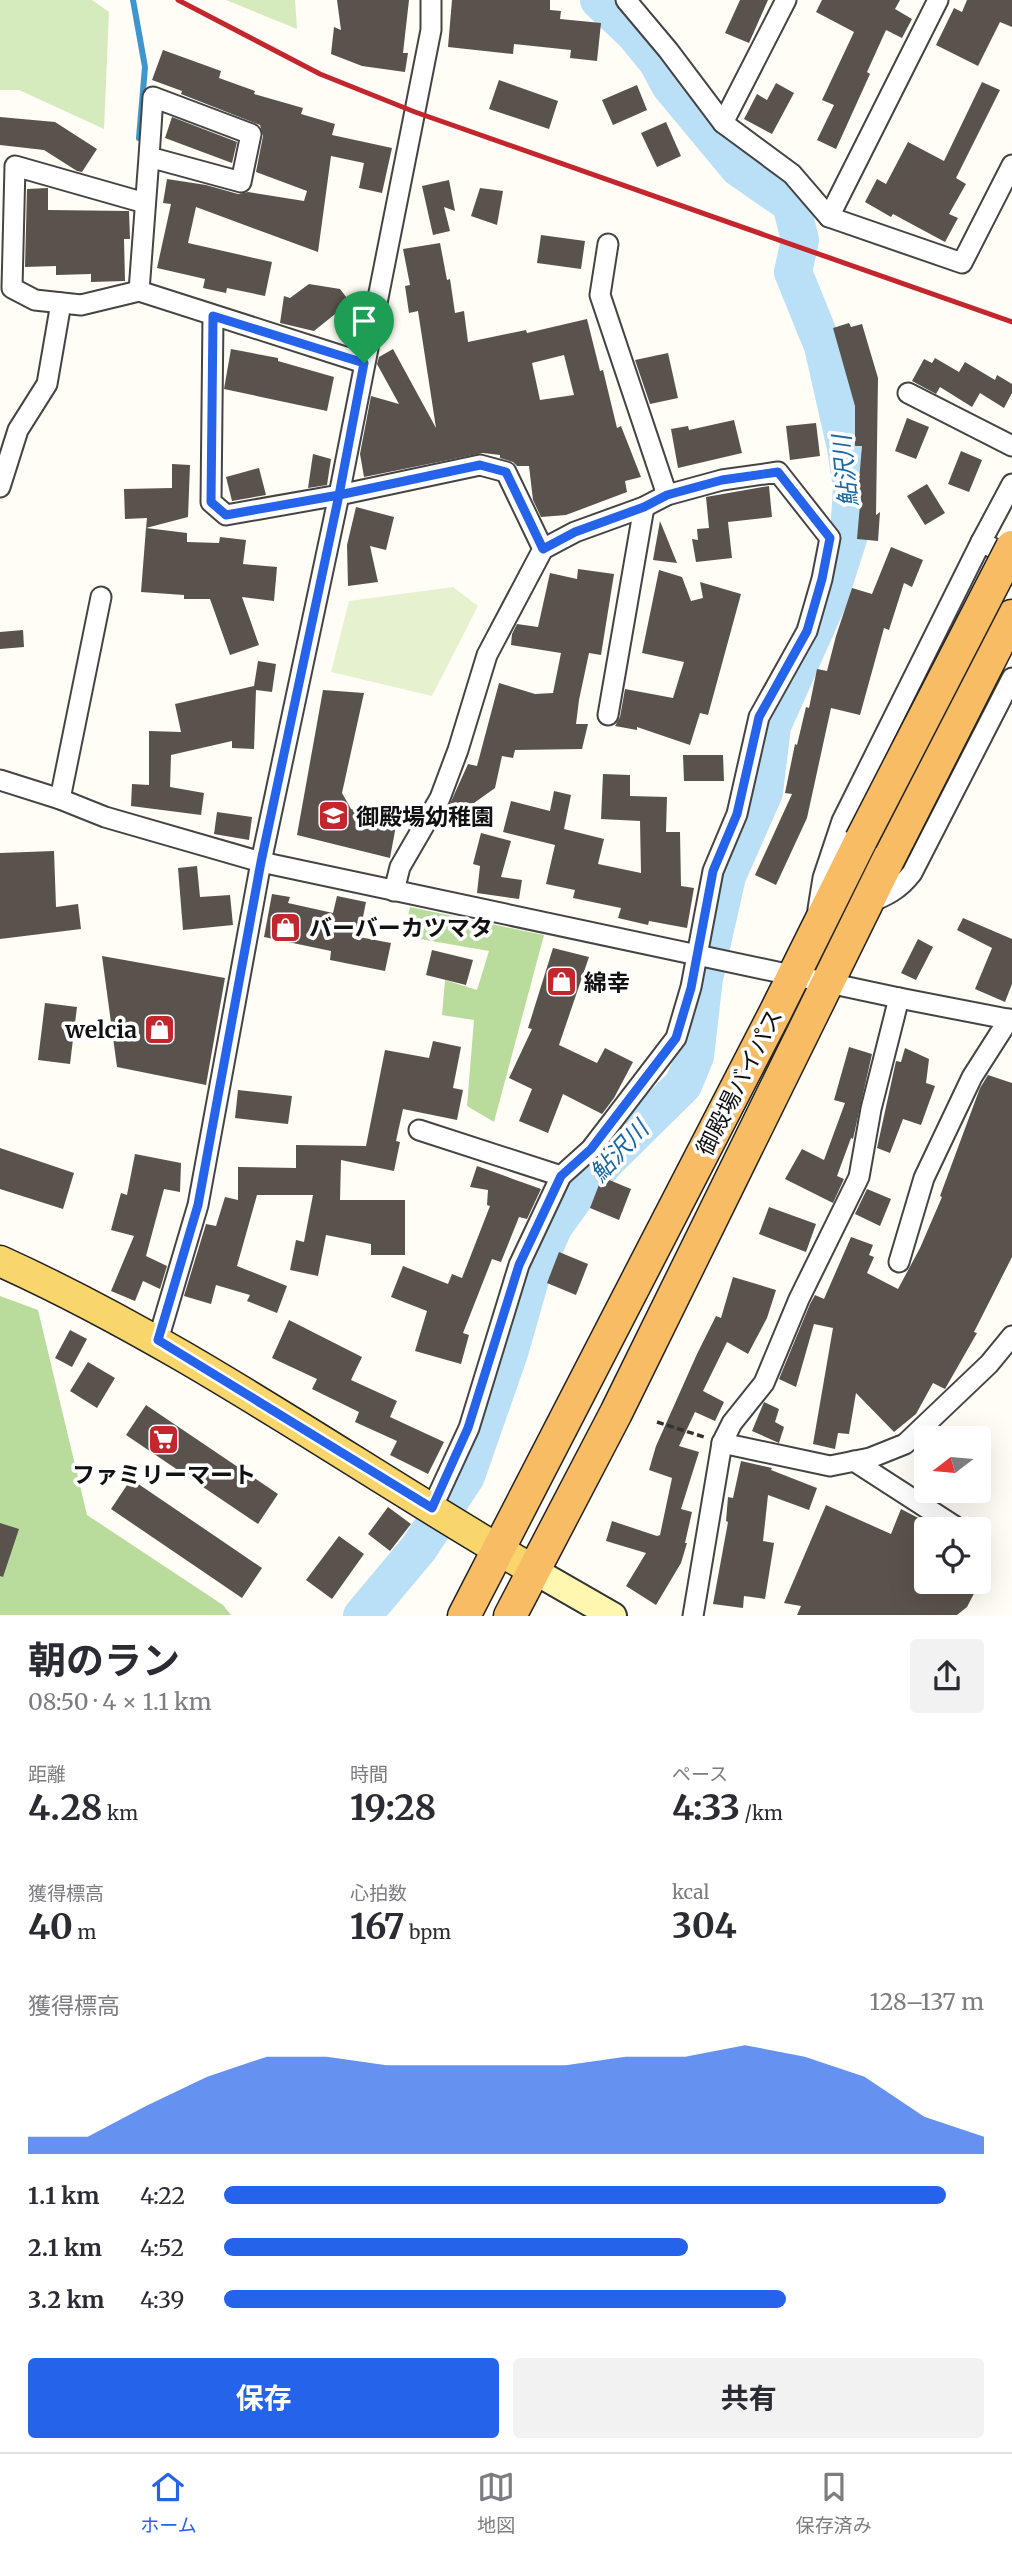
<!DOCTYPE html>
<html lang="ja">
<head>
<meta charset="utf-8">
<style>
	:root { --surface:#fff; --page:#f2f2f3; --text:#2b2b33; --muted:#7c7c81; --line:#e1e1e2; --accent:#2563eb }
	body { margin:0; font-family:Merriweather,"Noto Sans JP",serif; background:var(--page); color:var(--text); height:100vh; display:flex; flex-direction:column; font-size:26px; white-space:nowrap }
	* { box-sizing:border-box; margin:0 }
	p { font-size:23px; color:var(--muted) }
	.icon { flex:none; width:38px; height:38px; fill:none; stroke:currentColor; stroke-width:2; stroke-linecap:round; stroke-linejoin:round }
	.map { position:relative; height:1616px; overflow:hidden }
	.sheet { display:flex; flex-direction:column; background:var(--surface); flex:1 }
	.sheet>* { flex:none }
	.needle { width:46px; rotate:254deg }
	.controls { position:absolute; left:914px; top:1426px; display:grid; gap:14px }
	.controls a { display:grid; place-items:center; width:77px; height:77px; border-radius:7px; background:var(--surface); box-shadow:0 7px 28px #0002; font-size:35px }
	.pin { position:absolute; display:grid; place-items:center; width:60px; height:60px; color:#fff; margin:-72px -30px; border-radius:50% 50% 50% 0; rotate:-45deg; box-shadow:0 0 7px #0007 }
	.pin .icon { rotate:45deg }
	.round { display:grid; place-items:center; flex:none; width:74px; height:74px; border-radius:7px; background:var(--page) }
	.overview { display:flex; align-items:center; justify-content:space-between; height:119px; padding:0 28px }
	h1 { font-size:38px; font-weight:700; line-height:52px }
	.stats { display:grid; grid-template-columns:repeat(3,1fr); gap:10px; height:119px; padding:7px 28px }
	.stats div { display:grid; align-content:center }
	.stats b { font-size:35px; font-weight:700 }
	.stats small { font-size:19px; font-weight:400 }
	.stats p { font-size:19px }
	.chart { height:196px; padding:14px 28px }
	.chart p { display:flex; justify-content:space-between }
	.chart svg { width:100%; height:126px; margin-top:7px; fill:var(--accent); opacity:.7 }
	.action { display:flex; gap:14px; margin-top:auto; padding:14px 28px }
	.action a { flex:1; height:80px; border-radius:7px; background:var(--accent); color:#fff; font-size:28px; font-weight:700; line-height:80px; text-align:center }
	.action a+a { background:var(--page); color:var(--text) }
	ul { padding:0 28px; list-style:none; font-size:23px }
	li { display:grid; grid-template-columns:112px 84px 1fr; align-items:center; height:52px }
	li i { height:18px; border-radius:9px; background:var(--accent) }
	.dock { display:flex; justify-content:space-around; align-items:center; height:98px; border-top:2px solid var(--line); background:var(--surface); font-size:19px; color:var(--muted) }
	.dock a { display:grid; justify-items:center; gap:4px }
	.dock .on { color:var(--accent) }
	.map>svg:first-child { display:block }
	.green { fill:#d5ebbd }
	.forest { fill:#b9dc9c }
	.pitch { fill:#e6f2cf }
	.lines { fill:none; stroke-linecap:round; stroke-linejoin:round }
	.stream { stroke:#3f96cf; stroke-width:6 }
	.river { stroke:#b9e0f7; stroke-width:38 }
	.building { fill:#5a524d; fill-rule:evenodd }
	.minor-casing { stroke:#444; stroke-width:23 }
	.secondary-casing { stroke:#333; stroke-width:30 }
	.primary-casing { stroke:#222; stroke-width:33 }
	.trunk-casing { stroke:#222; stroke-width:35 }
	.path { stroke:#333; stroke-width:3.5; stroke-dasharray:7 3.5; stroke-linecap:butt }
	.minor { stroke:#fff; stroke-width:19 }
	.secondary { stroke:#fff6b0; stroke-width:26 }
	.primary { stroke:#f9d66b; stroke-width:30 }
	.trunk { stroke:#f7bc64; stroke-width:32 }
	.rail { stroke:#c4262e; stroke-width:5 }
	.trunk-bridge-casing { stroke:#222; stroke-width:35; stroke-linecap:butt }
	.trunk-bridge { stroke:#f7bc64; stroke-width:32 }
	.route-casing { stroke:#fff; stroke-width:14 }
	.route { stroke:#2563eb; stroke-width:9 }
	.labels { text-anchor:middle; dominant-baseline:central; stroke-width:7; stroke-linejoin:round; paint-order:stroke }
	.poi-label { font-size:23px; font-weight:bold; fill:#111; stroke:#fff; text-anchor:start }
	.street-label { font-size:23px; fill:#111; stroke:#fff }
	.water-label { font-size:24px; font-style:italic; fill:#1768a6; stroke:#fff }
</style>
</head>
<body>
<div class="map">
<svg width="1012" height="1616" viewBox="0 0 1012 1616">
	<rect width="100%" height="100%" fill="#fffdf5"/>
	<g class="green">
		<polygon points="0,0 92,0 109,12 104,129 19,90 0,90"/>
		<polygon points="226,0 295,0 297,29"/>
	</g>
	<g class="forest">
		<polygon points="410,907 544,935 494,1122 467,1106 474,1020 442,1015 445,980 477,990 489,951 403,936"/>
		<polygon points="0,1296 38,1310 87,1515 223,1605 231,1615 0,1615"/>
	</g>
	<polygon class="pitch" points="453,587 478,606 432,696 331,672 349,601"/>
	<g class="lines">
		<polyline class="stream" points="133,0 145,67 139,138"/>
		<polyline class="river" points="362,1616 419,1548 466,1476 509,1353 531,1276 554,1226 577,1194 608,1159 683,1085 695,1056 704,978 727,876 764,792 772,726 829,598 849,535 852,487 846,448 823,346 793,272 800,240 791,204 739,168 670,85 657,61 634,33 599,0"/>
	</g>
	<g class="building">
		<polygon points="337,0 409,0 403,53 408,53 405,72 362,66 331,54 334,27 341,30"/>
		<polygon points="452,0 550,0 550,10 561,11 560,19 601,23 597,61 570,58 571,50 514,44 513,54 448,47"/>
		<polygon points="740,0 768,0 749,43 725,33"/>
		<polygon points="822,0 900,0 895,9 912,19 902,38 886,30 867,72 870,74 836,149 817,140 834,105 822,100 854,32 816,12"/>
		<polygon points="967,0 1012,0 1012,27 1000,22 978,66 936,45 954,8 962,12"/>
		<polygon points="163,50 221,71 219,78 255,91 254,94 303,108 301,114 335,124 332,135 392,148 382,193 359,188 364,163 331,156 318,252 196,207 188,243 272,262 265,296 227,288 226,293 203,288 205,279 157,268 171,204 163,203 167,179 206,185 238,194 248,192 304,201 307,191 256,172 263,136 260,125 181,94 182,91 152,80"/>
		<polygon points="499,80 558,101 549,129 489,109"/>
		<polygon points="982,82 1000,90 956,178 966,184 949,214 958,218 945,242 893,214 891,217 865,202 877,179 886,184 908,142 944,161"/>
		<polygon points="776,83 794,93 772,134 744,119 757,94 767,100"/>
		<polygon points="637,85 647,110 613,125 602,100"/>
		<polygon points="0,117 55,122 97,149 82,172 77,171 44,150 0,145"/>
		<polygon points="172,117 237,142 232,163 165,138"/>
		<polygon points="666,122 681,156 657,167 641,133"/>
		<polygon points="449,180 455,211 444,207 450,231 433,235 422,186"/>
		<polygon points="48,188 48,210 129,211 130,239 124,239 125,281 91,282 91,274 56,275 56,266 25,267 27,189"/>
		<polygon points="480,188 503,191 497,225 471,216"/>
		<polygon points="541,235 585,241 581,269 537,263"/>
		<path d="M440,243L447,280L450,279L455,313L464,311L468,342L526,330L527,333L587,319L600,371L603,370L617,428L621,426L641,477L625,481L627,492L566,515L541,517L533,500L529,466H517L513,462L500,458V455L483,453L364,477L360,454L371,396L399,404L377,364L379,357L393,349L436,428L418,311L409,313L405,286L410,285L403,249ZM564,355L574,395L540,400L532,363Z"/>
		<polygon points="309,284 340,289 350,302 314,331 280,323 284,296 290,298"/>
		<polygon points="849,323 851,327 862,324 878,378 876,515 880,512 878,541 857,539 861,493 858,492 862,446 855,446 855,406 833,328"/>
		<polygon points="231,349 278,358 278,361 334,377 327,411 224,389"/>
		<polygon points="668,353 678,398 650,404 635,360"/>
		<polygon points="935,358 959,372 965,362 995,380 997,375 1012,384 1012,393 1004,408 980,393 972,407 940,387 936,394 912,381 924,359 932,363"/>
		<polygon points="907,418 929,427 916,459 895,451"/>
		<polygon points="734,420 742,453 678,468 671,429 688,426 689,430"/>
		<polygon points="816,423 820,456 790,460 786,426"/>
		<polygon points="961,451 982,460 969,492 948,484"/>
		<polygon points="313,454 331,459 327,485 308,488"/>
		<polygon points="172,464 190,465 188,517 146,528 147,518 125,519 124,489 172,488"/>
		<polygon points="259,468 266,495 232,501 226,477"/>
		<polygon points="927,484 945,513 925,525 907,496"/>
		<polygon points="769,486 772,517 728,522 732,558 696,562 692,539 698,540 697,529 709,528 706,497"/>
		<polygon points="356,507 394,517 386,550 370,546 378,582 348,586 347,545"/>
		<polygon points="660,521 677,563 653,560"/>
		<polygon points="146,528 187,533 187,542 219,543 220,537 246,540 243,564 277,567 274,601 242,597 259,645 230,655 210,599 184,599 184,595 141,592"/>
		<polygon points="891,547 923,560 912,587 904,583 889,630 884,628 860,715 831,708 807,818 776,885 755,875 792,794 785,793 795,744 797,745 806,707 809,708 817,669 827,671 836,636 852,588 872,594"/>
		<polygon points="578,569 614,574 601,655 589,653 579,700 576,724 588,724 582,749 515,750 513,758 502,756 495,788 439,828 468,764 477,766 499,683 535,694 553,693 561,653 511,645 512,634 517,624 538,627 550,573 577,579"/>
		<polygon points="659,570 682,577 691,601 703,598 700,582 741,594 708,715 700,713 690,745 637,727 637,730 615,726 620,717 625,689 673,698 684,662 642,653"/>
		<polygon points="23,630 24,647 0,649 0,632"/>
		<polygon points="258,661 276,664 272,692 256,690 254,749 232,748 232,741 171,755 170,787 204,793 201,815 131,806 132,784 149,785 149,731 181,732 175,704 254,686"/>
		<polygon points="323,690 364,693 342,793 351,809 397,820 390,858 297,835"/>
		<polygon points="683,755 723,755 724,781 684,781"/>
		<polygon points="603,774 630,775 630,796 667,797 666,832 680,832 681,886 694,888 687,928 649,921 648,925 618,918 621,908 573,898 575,890 546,884 555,845 503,832 511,801 550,811 554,791 571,795 564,829 604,839 598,864 641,873 640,821 601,819"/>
		<polygon points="217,812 252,817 249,840 214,834"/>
		<polygon points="481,833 511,841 501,877 522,880 519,899 477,893 480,866 473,864"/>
		<polygon points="54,851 56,907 78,904 81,929 0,939 0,853"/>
		<polygon points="197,866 200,897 230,895 233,925 183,930 178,868"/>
		<polygon points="272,894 290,897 288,903 333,913 337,896 366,902 359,937 391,943 385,971 330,960 331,951 264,937"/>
		<polygon points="963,918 1012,939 1012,984 1005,1002 975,989 992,948 957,930"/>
		<polygon points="918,939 933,947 916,980 901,973"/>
		<polygon points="553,948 589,957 559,1045 597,1063 605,1048 633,1062 614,1098 602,1114 563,1094 548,1133 519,1121 532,1089 509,1078 532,1029 528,1028"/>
		<polygon points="432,950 473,960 466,985 426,975"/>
		<polygon points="102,956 225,978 206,1085 117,1067"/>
		<polygon points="45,1003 77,1007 70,1064 38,1060"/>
		<polygon points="433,1041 461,1047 453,1088 463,1090 457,1120 403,1109 396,1141 400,1142 394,1171 341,1160 340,1200 405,1200 405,1255 371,1255 371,1244 326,1235 318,1276 290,1270 296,1240 304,1242 313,1195 257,1195 237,1266 287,1286 277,1313 247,1301 250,1295 216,1285 211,1304 184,1296 206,1224 216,1226 225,1197 238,1200 238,1167 296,1168 296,1145 366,1146 385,1050 429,1058"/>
		<polygon points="849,1047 872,1054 853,1139 851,1138 837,1176 844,1179 833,1203 785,1179 802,1149 824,1160 845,1103 834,1100"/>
		<polygon points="905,1048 929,1059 926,1083 935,1086 921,1125 903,1119 890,1153 877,1148 896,1061 901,1062"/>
		<polygon points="988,1075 1012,1083 1012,1257 974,1332 977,1333 945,1389 933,1383 916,1414 894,1432 856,1393 849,1434 838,1433 835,1449 813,1444 833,1328 814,1324 796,1387 779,1379 810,1304 815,1295 824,1299 851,1237 873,1245 869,1255 874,1257 867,1273 898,1289 920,1248 942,1197 940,1196 980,1088"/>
		<polygon points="238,1090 292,1096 288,1124 235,1118"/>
		<polygon points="0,1148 74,1173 63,1209 0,1189"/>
		<polygon points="135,1154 181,1163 180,1192 164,1189 146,1256 167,1266 160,1289 143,1281 135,1301 111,1291 134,1236 111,1230 121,1193 127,1195"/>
		<polygon points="477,1166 541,1189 527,1219 519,1217 501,1262 492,1259 463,1333 469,1335 461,1364 415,1351 427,1311 391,1297 403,1266 448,1284 452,1274 462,1278 490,1206 487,1205 488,1190 470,1187"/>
		<polygon points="602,1177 631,1189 619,1220 590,1208"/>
		<polygon points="867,1189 891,1199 880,1226 855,1214"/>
		<polygon points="769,1207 816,1224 806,1252 759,1234"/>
		<polygon points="559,1252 588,1264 576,1295 547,1283"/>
		<polygon points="733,1277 776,1290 767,1318 748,1354 727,1342 703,1391 724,1402 715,1421 695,1412 679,1446 699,1452 681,1509 692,1512 685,1543 687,1543 681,1563 656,1605 626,1586 646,1553 606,1541 612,1521 657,1536 660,1535 672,1478 649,1470 656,1446 697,1354 716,1316 721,1318"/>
		<polygon points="289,1320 362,1357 351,1380 397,1401 390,1417 444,1442 428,1474 390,1455 397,1441 355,1422 359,1412 312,1389 317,1379 272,1358"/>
		<polygon points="70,1330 87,1339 72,1367 55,1358"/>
		<polygon points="88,1362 115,1378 97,1408 70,1391"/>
		<polygon points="764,1402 779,1409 775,1422 784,1427 779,1443 752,1431"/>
		<polygon points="146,1405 278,1494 258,1524 126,1435"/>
		<polygon points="741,1461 772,1468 771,1470 817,1488 809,1510 768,1495 763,1541 774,1543 765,1599 744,1596 743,1608 713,1604 728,1522 726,1521 728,1497 733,1498"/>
		<polygon points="131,1479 262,1568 242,1598 111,1509"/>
		<polygon points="826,1505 891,1534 901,1509 926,1522 926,1582 980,1582 967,1607 957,1615 797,1615 801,1606 784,1603"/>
		<polygon points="388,1507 411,1524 390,1551 368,1534"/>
		<polygon points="0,1523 19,1529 3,1577 0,1576"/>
		<polygon points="339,1536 364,1554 332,1599 306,1580"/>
	</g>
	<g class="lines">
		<defs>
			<g id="minor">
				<polyline points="626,0 668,50 723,123 792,174 829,217 962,263 1012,165"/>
				<polyline points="723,123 786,0"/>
				<polyline points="145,203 15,166 12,288 35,300 81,305 139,291 364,363"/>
				<polyline points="829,217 938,0"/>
				<polyline points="608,244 600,295 667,495"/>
				<polyline points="139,291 149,157 241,182 251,134 153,97 149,157"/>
				<polyline points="213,316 211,502 226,515 339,495 480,465 506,472 543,549"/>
				<polyline points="908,393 1012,446"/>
				<polyline points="0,487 18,430 47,384 61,303"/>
				<polyline points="993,548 981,542 1012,484"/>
				<polyline points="608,715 644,507"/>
				<polyline points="0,780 60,799 105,817 261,862 899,998 1012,1020"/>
				<polyline points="60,799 101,597"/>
				<polyline points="394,891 400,867 440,798 458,750 487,655 543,549 575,532 644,507 667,495 722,480 778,472 830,538 822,579 807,631 759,717 737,814 713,871 691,987 676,1038 591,1149 561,1176 519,1265 469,1428 432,1508"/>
				<path d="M866,904C886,896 899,890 912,873L1012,678"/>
				<polyline points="818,909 823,878 842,821 981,542"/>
				<polyline points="419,1130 561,1176"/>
				<polyline points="899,1262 924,1178 972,1077 1009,1019"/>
				<polyline points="158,1340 198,1205 261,862 339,495 431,30 431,0"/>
				<polyline points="722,1443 830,1466 870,1458 905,1444 989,1364 1012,1336"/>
				<polyline points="854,1461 956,1527"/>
				<polyline points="693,1616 722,1443 732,1423 764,1383 799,1299 859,1177 871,1109 899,998"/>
			</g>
			<polyline id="secondary" points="533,1570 613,1616"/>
			<path id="primary" d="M0,1261C188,1346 355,1467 533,1570"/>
			<g id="trunk">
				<polyline points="464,1616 775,1013 861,840"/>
				<polyline points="510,1616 616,1413 889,858 1012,616"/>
			</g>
		</defs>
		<use href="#minor" class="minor-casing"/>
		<use href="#secondary" class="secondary-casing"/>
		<use href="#primary" class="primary-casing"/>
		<use href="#trunk" class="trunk-casing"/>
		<polyline class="path" points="657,1422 704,1437"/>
		<use href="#minor" class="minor"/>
		<use href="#secondary" class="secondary"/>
		<use href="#primary" class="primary"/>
		<use href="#trunk" class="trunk"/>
		<polyline class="rail" points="178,0 320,74 415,112 1012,322"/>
		<defs>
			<polyline id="trunk-bridge" points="861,840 1012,547"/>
		</defs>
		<use href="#trunk-bridge" class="trunk-bridge-casing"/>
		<use href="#trunk-bridge" class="trunk-bridge"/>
	</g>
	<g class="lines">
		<defs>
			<polyline id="route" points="364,363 213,316 211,502 226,515 339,495 261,862 198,1205 158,1340 432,1508 468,1428 519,1265 561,1176 591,1149 676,1038 691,988 713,871 737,814 759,717 807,631 822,579 830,538 778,472 722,480 667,495 644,507 575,532 543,549 506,472 480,465 339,495 364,363"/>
		</defs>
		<use href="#route" class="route-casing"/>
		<use href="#route" class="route"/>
	</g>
	<defs>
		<symbol id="school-square" viewBox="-11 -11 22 22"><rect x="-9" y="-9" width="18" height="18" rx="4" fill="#c4262e" stroke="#fff"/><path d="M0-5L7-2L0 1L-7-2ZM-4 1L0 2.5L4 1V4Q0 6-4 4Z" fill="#fff"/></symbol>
		<symbol id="shop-square" viewBox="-11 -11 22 22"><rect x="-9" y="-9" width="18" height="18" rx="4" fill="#c4262e" stroke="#fff"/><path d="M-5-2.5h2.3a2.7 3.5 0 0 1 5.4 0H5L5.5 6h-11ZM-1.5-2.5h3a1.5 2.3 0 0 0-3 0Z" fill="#fff"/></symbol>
		<symbol id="supermarket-square" viewBox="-11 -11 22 22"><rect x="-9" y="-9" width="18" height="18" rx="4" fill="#c4262e" stroke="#fff"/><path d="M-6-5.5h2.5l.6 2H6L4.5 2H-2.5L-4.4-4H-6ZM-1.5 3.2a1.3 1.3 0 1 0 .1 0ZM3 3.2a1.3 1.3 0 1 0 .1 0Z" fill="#fff"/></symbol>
	</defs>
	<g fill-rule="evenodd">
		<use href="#school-square" x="316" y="798" width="35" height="35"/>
		<use href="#shop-square" x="268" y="910" width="35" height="35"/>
		<use href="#shop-square" x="544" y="964" width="35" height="35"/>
		<use href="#shop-square" x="142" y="1012" width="35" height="35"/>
		<use href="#supermarket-square" x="146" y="1422" width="35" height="35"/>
	</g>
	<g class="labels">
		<g class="poi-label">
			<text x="356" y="816">御殿場幼稚園</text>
			<text x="309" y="927">バーバーカツマタ</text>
			<text x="584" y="982">綿幸</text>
			<text x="137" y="1029" text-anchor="end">welcia</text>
			<text x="164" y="1474" text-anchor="middle">ファミリーマート</text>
		</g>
		<g class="street-label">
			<text transform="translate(739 1082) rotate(-63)">御殿場バイパス</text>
		</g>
		<g class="water-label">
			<text transform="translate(845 471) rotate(-96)">鮎沢川</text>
			<text transform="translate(619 1151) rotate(-47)">鮎沢川</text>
		</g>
	</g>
</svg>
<div class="controls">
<a><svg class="needle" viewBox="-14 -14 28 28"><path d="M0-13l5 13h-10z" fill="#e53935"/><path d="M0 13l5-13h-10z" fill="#7c7c81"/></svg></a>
<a><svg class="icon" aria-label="locate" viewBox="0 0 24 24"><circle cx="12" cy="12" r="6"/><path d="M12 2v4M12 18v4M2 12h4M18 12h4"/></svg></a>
</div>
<div class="pin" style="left:364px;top:363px;background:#1e9e55"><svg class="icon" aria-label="arrive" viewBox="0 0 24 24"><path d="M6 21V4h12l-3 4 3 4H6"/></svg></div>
</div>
<section class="sheet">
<div class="overview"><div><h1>朝のラン</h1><p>08:50 · 4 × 1.1 km</p></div><a class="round"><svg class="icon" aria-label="share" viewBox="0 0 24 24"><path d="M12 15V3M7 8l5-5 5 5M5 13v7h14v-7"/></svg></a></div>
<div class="stats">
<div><p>距離</p><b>4.28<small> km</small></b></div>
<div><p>時間</p><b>19:28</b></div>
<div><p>ペース</p><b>4:33<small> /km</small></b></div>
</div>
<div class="stats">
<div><p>獲得標高</p><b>40<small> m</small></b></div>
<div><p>心拍数</p><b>167<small> bpm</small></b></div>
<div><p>kcal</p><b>304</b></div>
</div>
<div class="chart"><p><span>獲得標高</span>128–137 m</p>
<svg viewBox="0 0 160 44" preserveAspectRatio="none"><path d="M0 44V38L10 38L20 27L30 17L40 10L50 10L60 13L70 13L80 13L90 13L100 10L110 10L120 6L130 10L140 17L150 31L160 38V44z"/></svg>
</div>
<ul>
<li><b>1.1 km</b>4:22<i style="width:95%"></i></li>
<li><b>2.1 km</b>4:52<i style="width:61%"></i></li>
<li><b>3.2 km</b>4:39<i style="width:74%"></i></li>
</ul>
<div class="action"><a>保存</a><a>共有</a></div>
</section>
<nav class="dock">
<a class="on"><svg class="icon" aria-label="home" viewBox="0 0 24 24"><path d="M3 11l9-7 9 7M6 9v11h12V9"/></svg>ホーム</a>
<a><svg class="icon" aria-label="map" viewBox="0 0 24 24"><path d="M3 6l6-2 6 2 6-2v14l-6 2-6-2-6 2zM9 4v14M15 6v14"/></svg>地図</a>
<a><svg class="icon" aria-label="saved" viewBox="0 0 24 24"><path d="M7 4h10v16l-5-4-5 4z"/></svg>保存済み</a>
</nav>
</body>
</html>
